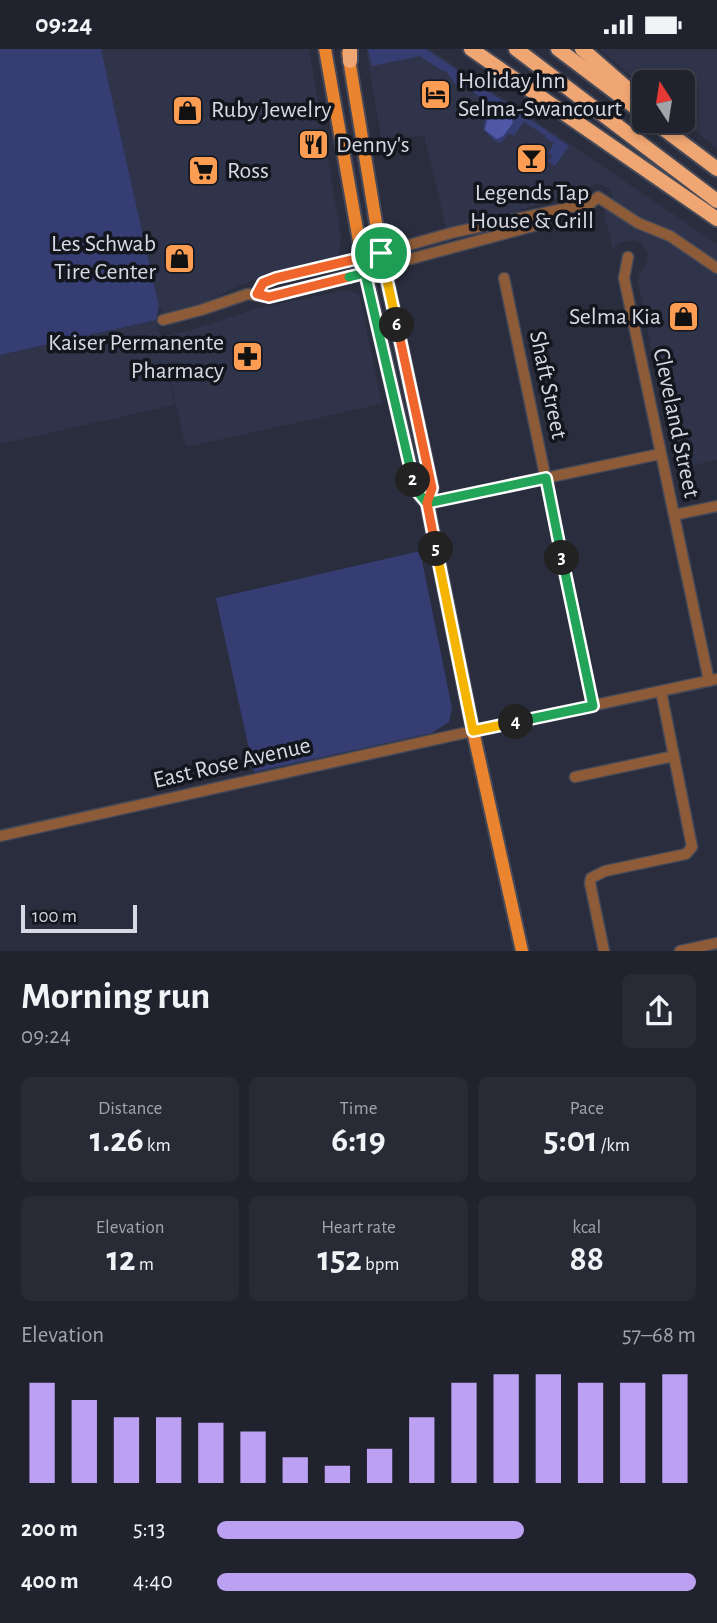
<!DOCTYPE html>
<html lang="en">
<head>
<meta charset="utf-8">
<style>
	:root { --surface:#20222e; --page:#282a36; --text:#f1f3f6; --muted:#a2a4aa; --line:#3d3f4a; --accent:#bca0f2 }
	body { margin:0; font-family:"Alegreya Sans",sans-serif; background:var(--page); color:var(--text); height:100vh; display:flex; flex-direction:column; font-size:26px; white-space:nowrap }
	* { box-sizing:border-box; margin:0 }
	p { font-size:23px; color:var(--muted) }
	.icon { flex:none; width:38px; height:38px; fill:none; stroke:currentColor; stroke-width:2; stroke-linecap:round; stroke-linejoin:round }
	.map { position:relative; height:902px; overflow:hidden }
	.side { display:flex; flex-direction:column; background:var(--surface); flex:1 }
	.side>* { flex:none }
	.needle { width:46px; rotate:348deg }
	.buttons { position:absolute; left:632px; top:21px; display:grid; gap:14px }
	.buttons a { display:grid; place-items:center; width:63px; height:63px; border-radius:10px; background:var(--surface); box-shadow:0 4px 10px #0003,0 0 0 2px var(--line); font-size:35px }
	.scale { position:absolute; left:21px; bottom:18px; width:116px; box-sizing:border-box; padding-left:7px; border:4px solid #d6d9e3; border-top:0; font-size:19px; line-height:24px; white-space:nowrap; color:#d6d9e3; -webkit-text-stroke:5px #14161d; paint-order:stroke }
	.pin { position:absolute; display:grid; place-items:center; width:60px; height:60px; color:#fff; margin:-30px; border:4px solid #fff; border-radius:50%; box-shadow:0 2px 7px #0007 }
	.km { position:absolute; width:35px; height:35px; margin:-18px; border-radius:50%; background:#222; color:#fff; font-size:19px; line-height:35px; text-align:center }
	.round { display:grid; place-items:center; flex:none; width:74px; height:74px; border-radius:10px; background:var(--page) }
	.headline { display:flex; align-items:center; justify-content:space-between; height:119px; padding:0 21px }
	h1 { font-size:38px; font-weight:600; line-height:52px }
	.stats { display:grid; grid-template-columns:repeat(3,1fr); gap:10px; height:119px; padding:7px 21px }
	.stats div { display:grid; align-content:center; border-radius:10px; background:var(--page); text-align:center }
	.stats b { font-size:35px; font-weight:600 }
	.stats small { font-size:19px; font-weight:400 }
	.stats p { font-size:19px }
	.chart { height:196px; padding:14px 21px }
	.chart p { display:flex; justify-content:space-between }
	.chart svg { width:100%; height:126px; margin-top:7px; stroke:var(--accent); stroke-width:6 }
	ul { padding:0 21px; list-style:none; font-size:23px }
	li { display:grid; grid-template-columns:112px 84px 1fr; align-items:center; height:52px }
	li i { height:18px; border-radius:9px; background:var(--accent) }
	.status { display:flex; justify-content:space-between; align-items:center; height:49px; padding:0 35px; background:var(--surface); direction:ltr }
	.status svg { height:19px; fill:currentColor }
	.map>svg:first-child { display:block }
	.built { fill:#30344a }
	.green { fill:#363d73 }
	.water { fill:#4e58a6 }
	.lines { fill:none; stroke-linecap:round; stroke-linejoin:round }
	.minor-casing { stroke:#464958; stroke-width:13 }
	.major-casing { stroke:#464958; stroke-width:16 }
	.highway-casing { stroke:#464958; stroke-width:18 }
	.minor { stroke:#8d5b37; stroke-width:10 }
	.major { stroke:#eb842e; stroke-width:12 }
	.highway { stroke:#f0a672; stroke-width:14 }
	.split-1-casing { stroke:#fff; stroke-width:14 }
	.split-2-casing { stroke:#fff; stroke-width:14 }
	.split-3-casing { stroke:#fff; stroke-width:14 }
	.split-4-casing { stroke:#fff; stroke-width:14 }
	.split-5-casing { stroke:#fff; stroke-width:14 }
	.split-6-casing { stroke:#fff; stroke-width:14 }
	.split-7-casing { stroke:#fff; stroke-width:14 }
	.split-1 { stroke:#f0652b; stroke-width:9 }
	.split-2 { stroke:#22a559; stroke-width:9 }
	.split-3 { stroke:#22a559; stroke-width:9 }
	.split-4 { stroke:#22a559; stroke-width:9 }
	.split-5 { stroke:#f5b400; stroke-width:9 }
	.split-6 { stroke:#f0652b; stroke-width:9 }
	.split-7 { stroke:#f5b400; stroke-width:9 }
	.labels { text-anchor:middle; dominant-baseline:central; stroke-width:7; stroke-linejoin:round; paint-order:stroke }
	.poi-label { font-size:24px; fill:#d6d9e3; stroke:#14161d; text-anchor:start }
	.street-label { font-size:24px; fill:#d6d9e3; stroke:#14161d }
</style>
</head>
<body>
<div class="status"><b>09:24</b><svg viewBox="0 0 49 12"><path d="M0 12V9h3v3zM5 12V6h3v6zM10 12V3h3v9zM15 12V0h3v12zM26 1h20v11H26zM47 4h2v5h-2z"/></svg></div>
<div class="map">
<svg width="717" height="902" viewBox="0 0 717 902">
	<rect width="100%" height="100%" fill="#2a2d3d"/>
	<g class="built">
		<polygon points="101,0 309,0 341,187 339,209 271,223 206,252 164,264 159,258"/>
		<polygon points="366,0 430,0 717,195 717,411 675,420 638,232 640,224 647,214 648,205 641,193 633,191 618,194 613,201 604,163 613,153 610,139 596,134 578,145 543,153 500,168 446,179 424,86 382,93"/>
		<polygon points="600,0 717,0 717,100 683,71 682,33 644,33 644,38"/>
		<polygon points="345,241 359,245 382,355 186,398 168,324 174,356 0,395 0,306 156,271 161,288 191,281 255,260"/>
	</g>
	<g class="green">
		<polygon points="0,0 101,0 159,258 156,271 0,306"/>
		<polygon points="368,0 426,0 569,97 555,117 548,112 552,107 548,104 554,94 545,89 546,87 524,73 514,87 509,84 501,94 495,92 483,80 489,54 467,39 455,35 446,22 441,21 420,7 372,17"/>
		<polygon points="420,502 452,659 449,673 432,684 254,723 216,549"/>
	</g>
	<polygon class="water" points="502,61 511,67 513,74 503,87 497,90 485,81 489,62"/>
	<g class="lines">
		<defs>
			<g id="minor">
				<polyline points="628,208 624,229 709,632"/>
				<polyline points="504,229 593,657"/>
				<polyline points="257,245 263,234 276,229 362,209 455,183 591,154 598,148 638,174 670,187 717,219"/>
				<polyline points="163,271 201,261 248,245 269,248 537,176 553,164"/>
				<polyline points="427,454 660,405"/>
				<polyline points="674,466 717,457"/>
				<polyline points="575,728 674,707"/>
				<polyline points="0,787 473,682 717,630"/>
				<polyline points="604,902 590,834 591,829 605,822 686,805 692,798 661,642"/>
				<polyline points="680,902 717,894"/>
			</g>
			<g id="major">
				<polyline points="325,0 362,209 416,441 427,454"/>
				<polyline points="348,4 381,204 432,439 427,454 473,682 522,902"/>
			</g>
			<g id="highway">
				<polyline points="471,0 717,170"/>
				<polyline points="516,0 717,152"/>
				<polyline points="558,0 644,65"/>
				<polyline points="582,0 644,54"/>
				<polyline points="350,12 350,0"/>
				<polyline points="653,72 717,120"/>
			</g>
		</defs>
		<use href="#minor" class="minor-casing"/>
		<use href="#major" class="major-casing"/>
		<use href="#highway" class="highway-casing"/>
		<use href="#minor" class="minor"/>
		<use href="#major" class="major"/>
		<use href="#highway" class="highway"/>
	</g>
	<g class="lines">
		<defs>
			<polyline id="split-1" points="349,228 269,248 257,245 263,234 276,229 381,204"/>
			<polyline id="split-2" points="349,228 365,224 413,431"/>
			<polyline id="split-3" points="413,431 416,441 427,454 546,429 562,509"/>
			<polyline id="split-4" points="516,673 593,657 562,509"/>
			<polyline id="split-5" points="436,500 473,682 516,673"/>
			<polyline id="split-6" points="397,276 432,439 427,454 436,500"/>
			<polyline id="split-7" points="381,204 397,276"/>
		</defs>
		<use href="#split-1" class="split-1-casing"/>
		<use href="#split-2" class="split-2-casing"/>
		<use href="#split-3" class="split-3-casing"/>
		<use href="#split-4" class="split-4-casing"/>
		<use href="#split-5" class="split-5-casing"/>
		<use href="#split-6" class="split-6-casing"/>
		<use href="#split-7" class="split-7-casing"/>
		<use href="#split-1" class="split-1"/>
		<use href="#split-2" class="split-2"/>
		<use href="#split-3" class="split-3"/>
		<use href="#split-4" class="split-4"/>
		<use href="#split-5" class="split-5"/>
		<use href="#split-6" class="split-6"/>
		<use href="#split-7" class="split-7"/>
	</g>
	<defs>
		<symbol id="hotel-square" viewBox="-11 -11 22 22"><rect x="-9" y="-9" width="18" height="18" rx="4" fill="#fd9d54" stroke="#14161d"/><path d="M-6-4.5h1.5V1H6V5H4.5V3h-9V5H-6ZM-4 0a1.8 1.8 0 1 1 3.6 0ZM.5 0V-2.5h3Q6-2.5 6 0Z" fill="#111"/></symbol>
		<symbol id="shop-square" viewBox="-11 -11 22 22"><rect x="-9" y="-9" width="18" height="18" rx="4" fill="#fd9d54" stroke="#14161d"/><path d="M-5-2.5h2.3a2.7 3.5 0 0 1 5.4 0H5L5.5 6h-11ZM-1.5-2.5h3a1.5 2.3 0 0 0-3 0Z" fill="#111"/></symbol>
		<symbol id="restaurant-square" viewBox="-11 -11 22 22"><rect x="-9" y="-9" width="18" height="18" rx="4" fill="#fd9d54" stroke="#14161d"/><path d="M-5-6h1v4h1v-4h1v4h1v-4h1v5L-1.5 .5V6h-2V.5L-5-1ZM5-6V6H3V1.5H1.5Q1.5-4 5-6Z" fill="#111"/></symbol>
		<symbol id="bar-square" viewBox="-11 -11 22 22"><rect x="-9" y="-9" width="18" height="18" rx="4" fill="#fd9d54" stroke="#14161d"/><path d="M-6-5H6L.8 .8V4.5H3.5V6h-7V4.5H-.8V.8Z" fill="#111"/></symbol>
		<symbol id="supermarket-square" viewBox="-11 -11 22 22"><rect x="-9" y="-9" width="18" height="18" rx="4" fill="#fd9d54" stroke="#14161d"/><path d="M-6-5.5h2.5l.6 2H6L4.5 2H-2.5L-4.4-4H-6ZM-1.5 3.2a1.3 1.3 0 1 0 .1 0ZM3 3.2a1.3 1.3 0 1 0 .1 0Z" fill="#111"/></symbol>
		<symbol id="pharmacy-square" viewBox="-11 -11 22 22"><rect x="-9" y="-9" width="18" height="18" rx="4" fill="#fd9d54" stroke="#14161d"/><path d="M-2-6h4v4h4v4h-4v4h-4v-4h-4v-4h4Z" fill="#111"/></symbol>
	</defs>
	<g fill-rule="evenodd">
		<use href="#hotel-square" x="418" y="28" width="35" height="35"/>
		<use href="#shop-square" x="170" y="44" width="35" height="35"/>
		<use href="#restaurant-square" x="296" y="78" width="35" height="35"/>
		<use href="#bar-square" x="514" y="92" width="35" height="35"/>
		<use href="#supermarket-square" x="186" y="104" width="35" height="35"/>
		<use href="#shop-square" x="162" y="192" width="35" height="35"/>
		<use href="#shop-square" x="666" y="250" width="35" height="35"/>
		<use href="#pharmacy-square" x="230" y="290" width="35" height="35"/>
	</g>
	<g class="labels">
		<g class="poi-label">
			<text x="458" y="32">Holiday Inn<tspan x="458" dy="28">Selma-Swancourt</tspan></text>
			<text x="211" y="61">Ruby Jewelry</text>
			<text x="336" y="96">Denny's</text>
			<text x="227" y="122">Ross</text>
			<text x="532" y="144" text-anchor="middle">Legends Tap<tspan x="532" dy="28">House &amp; Grill</tspan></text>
			<text x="156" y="195" text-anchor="end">Les Schwab<tspan x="156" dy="28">Tire Center</tspan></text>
			<text x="661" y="268" text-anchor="end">Selma Kia</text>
			<text x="224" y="294" text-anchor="end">Kaiser Permanente<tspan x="224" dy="28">Pharmacy</tspan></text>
		</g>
		<g class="street-label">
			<text transform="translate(548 336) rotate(78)">Shaft Street</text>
			<text transform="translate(676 374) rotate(78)">Cleveland Street</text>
			<text transform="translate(232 714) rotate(-13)">East Rose Avenue</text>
		</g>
	</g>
</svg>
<div class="buttons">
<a><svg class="needle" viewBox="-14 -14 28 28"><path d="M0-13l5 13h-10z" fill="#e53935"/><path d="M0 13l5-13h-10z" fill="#a2a4aa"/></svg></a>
</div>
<div class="scale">100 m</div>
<div class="pin" style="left:381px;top:204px;background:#1e9e55"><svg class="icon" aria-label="arrive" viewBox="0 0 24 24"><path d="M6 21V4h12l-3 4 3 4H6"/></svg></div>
<b class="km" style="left:413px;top:431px">2</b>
<b class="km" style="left:562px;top:509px">3</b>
<b class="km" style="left:516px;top:673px">4</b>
<b class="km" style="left:436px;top:500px">5</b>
<b class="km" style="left:397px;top:276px">6</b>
</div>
<section class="side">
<div class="headline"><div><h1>Morning run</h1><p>09:24</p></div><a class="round"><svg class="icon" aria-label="share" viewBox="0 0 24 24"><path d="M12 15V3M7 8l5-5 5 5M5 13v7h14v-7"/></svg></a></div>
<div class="stats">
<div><p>Distance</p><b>1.26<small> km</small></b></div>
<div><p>Time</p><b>6:19</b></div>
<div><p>Pace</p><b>5:01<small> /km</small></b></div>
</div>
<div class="stats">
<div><p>Elevation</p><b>12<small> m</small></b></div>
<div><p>Heart rate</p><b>152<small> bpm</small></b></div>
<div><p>kcal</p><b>88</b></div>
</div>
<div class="chart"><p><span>Elevation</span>57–68 m</p>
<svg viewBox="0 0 160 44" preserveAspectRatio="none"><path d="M5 44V9M15 44V15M25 44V21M35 44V21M45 44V23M55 44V26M65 44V35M75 44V38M85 44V32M95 44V21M105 44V9M115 44V6M125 44V6M135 44V9M145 44V9M155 44V6"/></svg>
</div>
<ul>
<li><b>200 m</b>5:13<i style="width:64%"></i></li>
<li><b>400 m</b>4:40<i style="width:100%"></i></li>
</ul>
</section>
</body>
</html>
